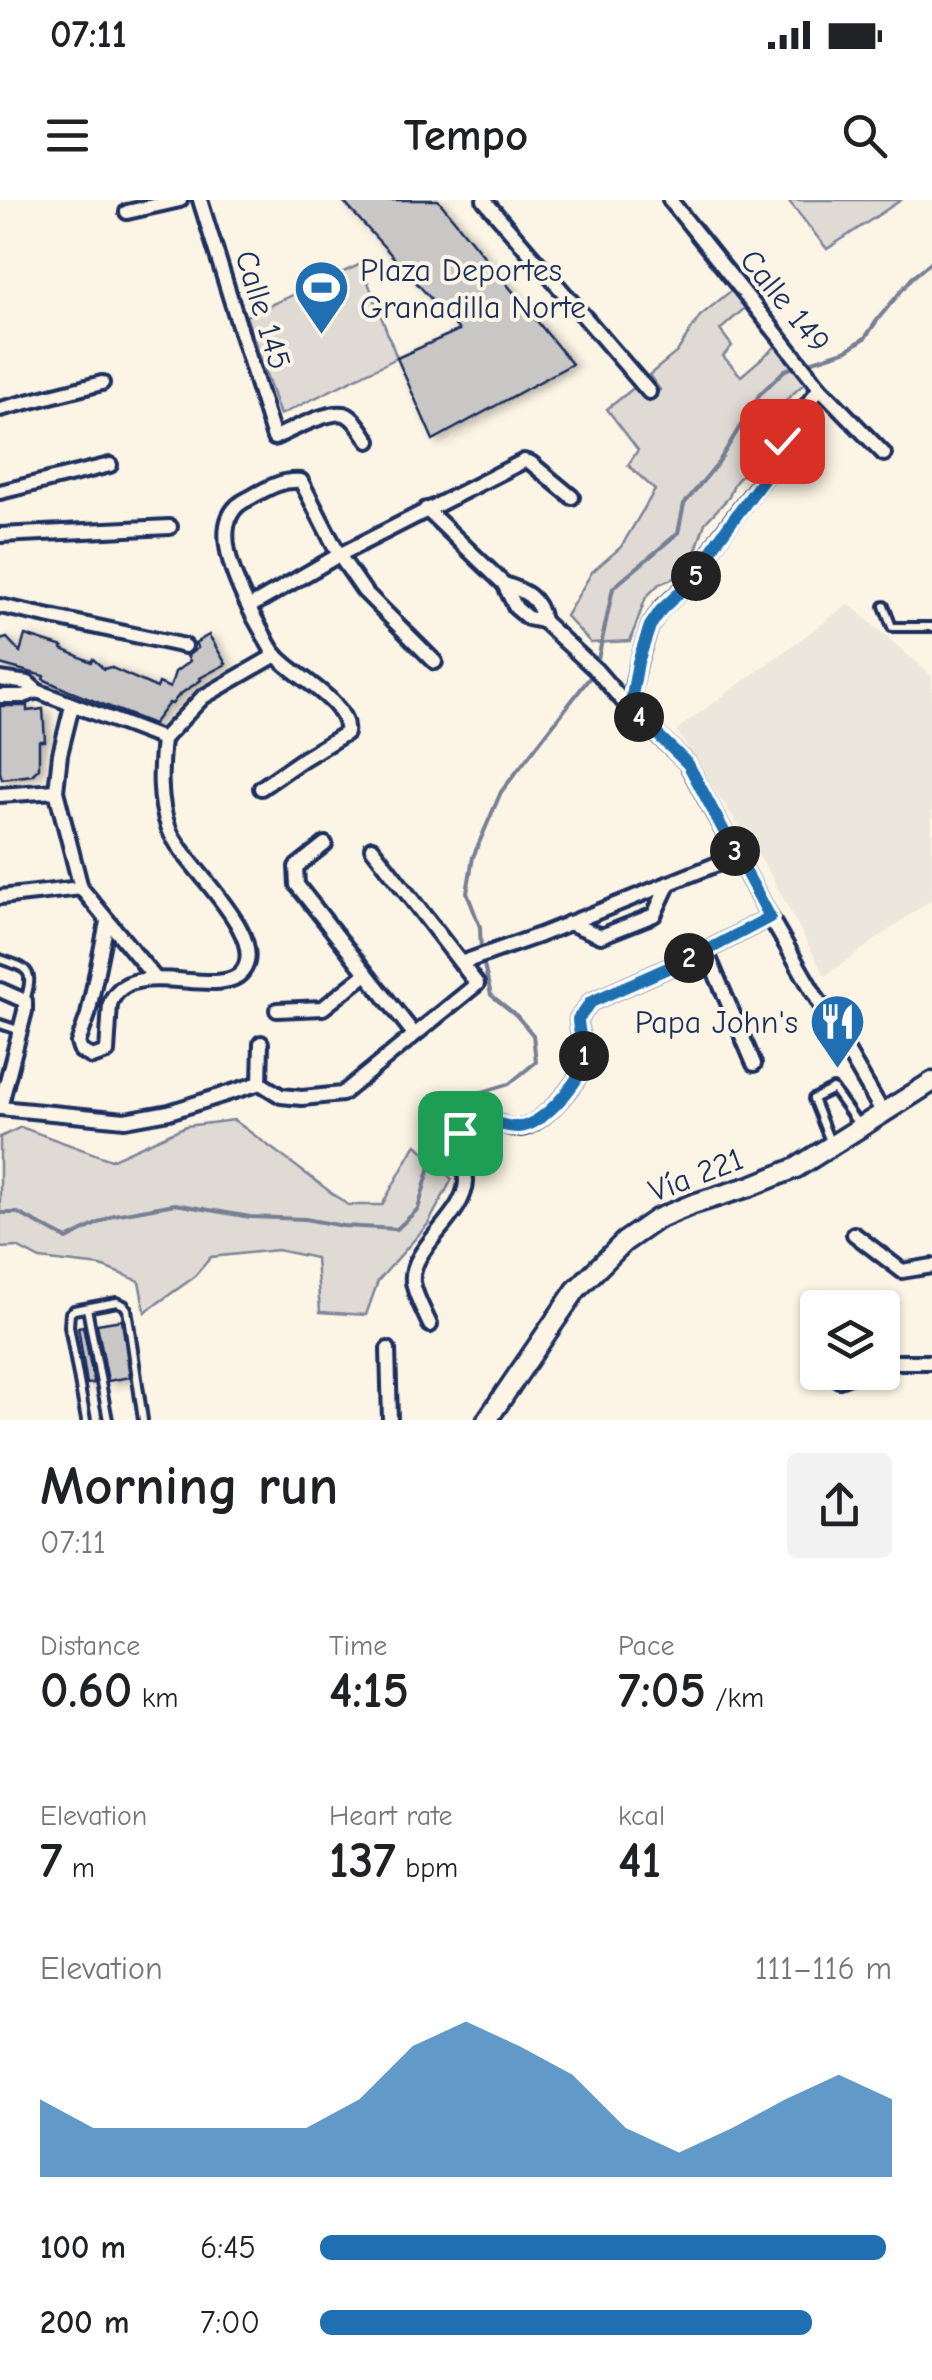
<!DOCTYPE html>
<html lang="en">
<head>
<meta charset="utf-8">
<style>
	:root { --surface:#fff; --page:#f2f2f2; --text:#202124; --muted:#757577; --accent:#1f6fb2 }
	body { margin:0; font-family:"Comic Neue",sans-serif; background:var(--page); color:var(--text); height:100vh; display:flex; flex-direction:column; font-size:38px; white-space:nowrap }
	* { box-sizing:border-box; margin:0 }
	p { font-size:32px; color:var(--muted) }
	.icon { flex:none; width:55px; height:55px; fill:none; stroke:currentColor; stroke-width:2; stroke-linecap:round; stroke-linejoin:round }
	.map { position:relative; height:1220px; overflow:hidden }
	.sheet { display:flex; flex-direction:column; background:var(--surface); flex:1 }
	.sheet>* { flex:none }
	.buttons { position:absolute; left:800px; top:1090px; display:grid; gap:20px }
	.buttons a { display:grid; place-items:center; width:100px; height:100px; border-radius:10px; background:var(--surface); box-shadow:0 2px 8px #0004; font-size:50px }
	.pin { position:absolute; display:grid; place-items:center; width:85px; height:85px; color:#fff; margin:-42px; border-radius:20px; box-shadow:0 5px 15px #0006 }
	.km { position:absolute; width:50px; height:50px; margin:-25px; border-radius:50%; background:#222; color:#fff; font-size:28px; line-height:50px; text-align:center }
	.round { display:grid; place-items:center; flex:none; width:105px; height:105px; border-radius:10px; background:var(--page) }
	.head { display:flex; align-items:center; justify-content:space-between; height:170px; padding:0 40px }
	h1 { font-size:55px; font-weight:600; line-height:75px }
	.figures { display:grid; grid-template-columns:repeat(3,1fr); gap:15px; height:170px; padding:10px 40px }
	.figures div { display:grid; align-content:center }
	.figures b { font-size:50px; font-weight:600 }
	.figures small { font-size:28px; font-weight:400 }
	.figures p { font-size:28px }
	.chart { height:280px; padding:20px 40px }
	.chart p { display:flex; justify-content:space-between }
	.chart svg { width:100%; height:180px; margin-top:10px; fill:var(--accent); opacity:.7 }
	ul { padding:0 40px; list-style:none; font-size:32px }
	li { display:grid; grid-template-columns:160px 120px 1fr; align-items:center; height:75px }
	li i { height:25px; border-radius:12px; background:var(--accent) }
	.status { display:flex; justify-content:space-between; align-items:center; height:70px; padding:0 50px; background:var(--surface); direction:ltr }
	.status svg { height:28px; fill:currentColor }
	header { display:flex; justify-content:space-between; align-items:center; height:130px; padding:0 40px; background:var(--surface); font-size:45px; font-weight:600 }
	.map>svg:first-child { display:block }
	.built { fill:#ece7dc }
	.green { fill:#dfdbd4; stroke:#7d8599; stroke-width:2.5 }
	.lines { fill:none; stroke-linecap:round; stroke-linejoin:round }
	.stream { stroke:#767f94; stroke-width:4 }
	.building { fill:#c8c7c6; stroke:#1b2f5e; stroke-width:2.5; filter:url(#shadow) }
	.lane-casing { stroke:#1b2f5e; stroke-width:14 }
	.street-casing { stroke:#1b2f5e; stroke-width:20 }
	.secondary-casing { stroke:#1b2f5e; stroke-width:25 }
	.lane { stroke:#fcf5e5; stroke-width:6 }
	.street { stroke:#fcf5e5; stroke-width:12 }
	.secondary { stroke:#fcf5e5; stroke-width:18 }
	.route-casing { stroke:#fff; stroke-width:20 }
	.route { stroke:#1f6fb2; stroke-width:12 }
	.labels { text-anchor:middle; dominant-baseline:central; stroke-width:8; stroke-linejoin:round; paint-order:stroke }
	.poi-label { font-size:32px; fill:#1b2f5e; stroke:#fcf5e5; text-anchor:start }
	.street-label { font-size:32px; fill:#1b2f5e; stroke:#fcf5e5 }
</style>
</head>
<body>
<div class="status"><b>07:11</b><svg viewBox="0 0 49 12"><path d="M0 12V9h3v3zM5 12V6h3v6zM10 12V3h3v9zM15 12V0h3v12zM26 1h20v11H26zM47 4h2v5h-2z"/></svg></div>
<header><svg class="icon" aria-label="menu" viewBox="0 0 24 24"><path d="M4 6h16M4 12h16M4 18h16"/></svg>Tempo<svg class="icon" aria-label="search" viewBox="0 0 24 24"><circle cx="10" cy="10" r="6"/><path d="M15 15l6 6"/></svg></header>
<div class="map">
<svg width="932" height="1220" viewBox="0 0 932 1220">
	<defs>
		<filter id="shadow"><feDropShadow dx="5.5" dy="3" stdDeviation="5" flood-color="#0004"/></filter>
	</defs>
	<rect width="100%" height="100%" fill="#fcf5e5"/>
	<filter id="ink" filterUnits="userSpaceOnUse"><feTurbulence type="fractalNoise" baseFrequency=".01" numOctaves="2"/><feDisplacementMap in="SourceGraphic" scale="20" xChannelSelector="R" yChannelSelector="G"/><feConvolveMatrix kernelMatrix="1 2 1 2 8 2 1 2 1" color-interpolation-filters="sRGB"/></filter>
	<g filter="url(#ink)">
		<polygon class="built" points="849,404 932,476 932,699 825,776 769,672 676,530"/>
		<g class="green">
			<polygon points="788,0 901,0 827,49"/>
			<polygon points="361,64 397,158 280,215 246,116"/>
			<polygon points="733,89 745,108 720,130 732,146 723,156 741,176 776,146 806,182 774,211 767,234 756,249 752,262 734,284 729,297 705,323 693,359 672,379 659,384 646,397 630,441 591,443 566,416 592,372 621,347 655,290 628,265 638,250 607,209 635,187 648,200 660,190 649,175 677,152 700,116"/>
			<polygon points="234,920 348,1005 382,1005 416,944 452,979 428,1024 378,1081 366,1115 320,1112 316,1058 277,1050 211,1057 193,1078 145,1112 139,1081 101,1066 40,1059 17,1047 0,1048 0,937 21,927 111,960 186,926"/>
		</g>
		<g class="lines">
			<g class="stream">
				<polyline points="597,464 613,388 678,333 684,304 718,263 759,195 785,170 847,150 865,138 878,119 912,78 932,61"/>
				<polyline points="481,752 480,727 467,693 473,657 501,592 594,472"/>
				<polyline points="0,1013 18,1013 67,1039 114,1015 175,1004 250,1017 305,1019 343,1026 397,1029 418,1009 446,909 476,894 509,884 536,862 533,835 516,815 491,795 483,761"/>
			</g>
		</g>
		<g class="building">
			<polygon points="342,0 438,0 572,164 433,240 397,158 459,130"/>
			<polygon points="25,435 63,447 62,449 91,462 93,459 104,469 110,467 157,488 159,483 170,488 175,472 190,461 187,456 198,448 195,443 209,435 226,464 200,478 201,480 179,495 172,504 169,503 153,524 69,491 43,479 44,476 0,464 0,440 7,438 20,452"/>
			<polygon points="0,506 27,506 27,511 43,509 45,541 39,541 39,568 32,575 2,579 0,572"/>
			<polygon points="122,1120 130,1177 108,1181 97,1124"/>
			<polygon points="83,1126 94,1183 87,1184 78,1127"/>
		</g>
		<g class="lines">
			<defs>
				<g id="lane">
					<polyline points="884,406 892,427 932,427"/>
					<path d="M0,759C30,769 34,770 25,801"/>
					<polyline points="0,824 18,830"/>
					<polyline points="831,944 813,899 833,889 860,927"/>
					<polyline points="87,1108 108,1220"/>
					<polyline points="86,1220 69,1126 70,1113 74,1110 117,1102 124,1105 127,1109 143,1220"/>
				</g>
				<g id="street">
					<path d="M200,0L274,238C289,231 332,208 347,215C356,220 363,232 369,241"/>
					<polyline points="484,0 649,192"/>
					<polyline points="670,0 820,188 884,254"/>
					<polyline points="127,12 180,0"/>
					<polyline points="0,209 102,183"/>
					<polyline points="0,292 110,265"/>
					<polyline points="426,309 504,384 516,408 528,418 543,421"/>
					<polyline points="0,335 170,327"/>
					<path d="M504,384C525,391 539,397 543,421"/>
					<polyline points="0,406 185,446"/>
					<polyline points="249,407 339,355 524,261 531,263 572,297"/>
					<polyline points="543,421 596,470 629,508 687,563 770,717 883,913"/>
					<polyline points="0,479 28,483 37,491 163,539 203,497 276,455"/>
					<polyline points="0,496 23,496 37,491"/>
					<polyline points="72,506 60,554 56,591 81,688 155,778"/>
					<polyline points="629,508 638,463 650,426 661,409 696,377 718,339 765,276 787,231 820,188"/>
					<path d="M261,588L303,559L346,533C351,502 293,476 276,455C269,448 265,436 260,428C244,400 203,324 244,301C263,291 279,279 301,281L339,355L364,391L435,462"/>
					<polyline points="0,595 56,591"/>
					<polyline points="325,644 296,667 297,685 414,834"/>
					<polyline points="0,697 81,688"/>
					<path d="M107,722L88,815L78,843L81,851L92,857L107,852L110,804C128,753 219,801 242,772C271,736 181,663 169,629C158,600 160,569 163,539"/>
					<polyline points="569,723 601,736 654,715 669,683"/>
					<polyline points="706,751 754,864"/>
					<polyline points="461,763 540,735 737,656"/>
					<polyline points="0,790 25,801 25,811 0,908"/>
					<polyline points="277,810 323,808 366,774"/>
					<polyline points="260,883 281,896 302,898 342,894 477,784 372,648"/>
					<polyline points="0,908 125,920 169,912 260,883 261,843"/>
					<polyline points="854,1034 902,1071 932,1066"/>
					<path d="M430,1125C424,1111 415,1096 413,1082C409,1048 465,1017 466,981C466,961 447,941 469,925C487,912 501,929 520,928C540,926 579,884 583,864C586,849 578,834 578,819L591,802L706,751L770,717"/>
					<polyline points="388,1149 390,1220"/>
					<polyline points="882,1166 897,1162 932,1162"/>
					<polyline points="839,1180 861,1172"/>
				</g>
				<polyline id="secondary" points="487,1220 576,1090 624,1042 657,1019 693,1004 751,986 796,968 932,882"/>
			</defs>
			<use href="#lane" class="lane-casing"/>
			<use href="#street" class="street-casing"/>
			<use href="#secondary" class="secondary-casing"/>
			<use href="#lane" class="lane"/>
			<use href="#street" class="street"/>
			<use href="#secondary" class="secondary"/>
		</g>
	</g>
	<g class="lines" filter="url(#ink)">
		<defs>
			<path id="route" d="M460,933C486,909 491,927 518,927C539,928 578,885 583,865C586,849 578,834 578,819L591,802L706,751L770,717L688,564L630,508L638,462L650,426L661,410L696,377L718,340L766,276L782,241"/>
		</defs>
		<use href="#route" class="route-casing"/>
		<use href="#route" class="route"/>
	</g>
	<defs>
		<symbol id="stadium-pin" viewBox="-11 -11 22 30"><path d="M0 17L-7.5 6A9.5 9.5 0 1 1 7.5 6Z" fill="#1f6fb2" stroke="#fcf5e5"/><path d="M0-5a6.5 5 0 1 0 0 10a6.5 5 0 1 0 0-10ZM-3.5-1.8h7v3.6h-7Z" fill="#fff"/></symbol>
		<symbol id="restaurant-pin" viewBox="-11 -11 22 30"><path d="M0 17L-7.5 6A9.5 9.5 0 1 1 7.5 6Z" fill="#1f6fb2" stroke="#fcf5e5"/><path d="M-5-6h1v4h1v-4h1v4h1v-4h1v5L-1.5 .5V6h-2V.5L-5-1ZM5-6V6H3V1.5H1.5Q1.5-4 5-6Z" fill="#fff"/></symbol>
	</defs>
	<g fill-rule="evenodd">
		<use href="#stadium-pin" x="290" y="56" width="63" height="86"/>
		<use href="#restaurant-pin" x="806" y="790" width="63" height="86"/>
	</g>
	<g class="labels">
		<g class="poi-label">
			<text x="360" y="70">Plaza Deportes<tspan x="360" dy="37">Granadilla Norte</tspan></text>
			<text x="798" y="822" text-anchor="end">Papa John's</text>
		</g>
		<g class="street-label">
			<text transform="translate(785 101) rotate(51)">Calle 149</text>
			<text transform="translate(263 110) rotate(73)">Calle 145</text>
			<text transform="translate(696 975) rotate(-21)">Vía 221</text>
		</g>
	</g>
</svg>
<div class="buttons">
<a><svg class="icon" aria-label="layers" viewBox="0 0 24 24"><path d="M12 4l9 5-9 5-9-5zM3 14l9 5 9-5"/></svg></a>
</div>
<div class="pin" style="left:460px;top:933px;background:#1e9e55"><svg class="icon" aria-label="arrive" viewBox="0 0 24 24"><path d="M6 21V4h12l-3 4 3 4H6"/></svg></div>
<div class="pin" style="left:782px;top:241px;background:#d93025"><svg class="icon" aria-label="check" viewBox="0 0 24 24"><path d="M5 12l5 5 9-10"/></svg></div>
<b class="km" style="left:584px;top:856px">1</b>
<b class="km" style="left:689px;top:758px">2</b>
<b class="km" style="left:735px;top:651px">3</b>
<b class="km" style="left:639px;top:517px">4</b>
<b class="km" style="left:696px;top:376px">5</b>
</div>
<section class="sheet">
<div class="head"><div><h1>Morning run</h1><p>07:11</p></div><a class="round"><svg class="icon" aria-label="share" viewBox="0 0 24 24"><path d="M12 15V3M7 8l5-5 5 5M5 13v7h14v-7"/></svg></a></div>
<div class="figures">
<div><p>Distance</p><b>0.60<small> km</small></b></div>
<div><p>Time</p><b>4:15</b></div>
<div><p>Pace</p><b>7:05<small> /km</small></b></div>
</div>
<div class="figures">
<div><p>Elevation</p><b>7<small> m</small></b></div>
<div><p>Heart rate</p><b>137<small> bpm</small></b></div>
<div><p>kcal</p><b>41</b></div>
</div>
<div class="chart"><p><span>Elevation</span>111–116 m</p>
<svg viewBox="0 0 160 44" preserveAspectRatio="none"><path d="M0 44V25L10 32L20 32L30 32L40 32L50 32L60 25L70 12L80 6L90 12L100 19L110 32L120 38L130 32L140 25L150 19L160 25V44z"/></svg>
</div>
<ul>
<li><b>100 m</b>6:45<i style="width:99%"></i></li>
<li><b>200 m</b>7:00<i style="width:86%"></i></li>
</ul>
</section>
</body>
</html>
